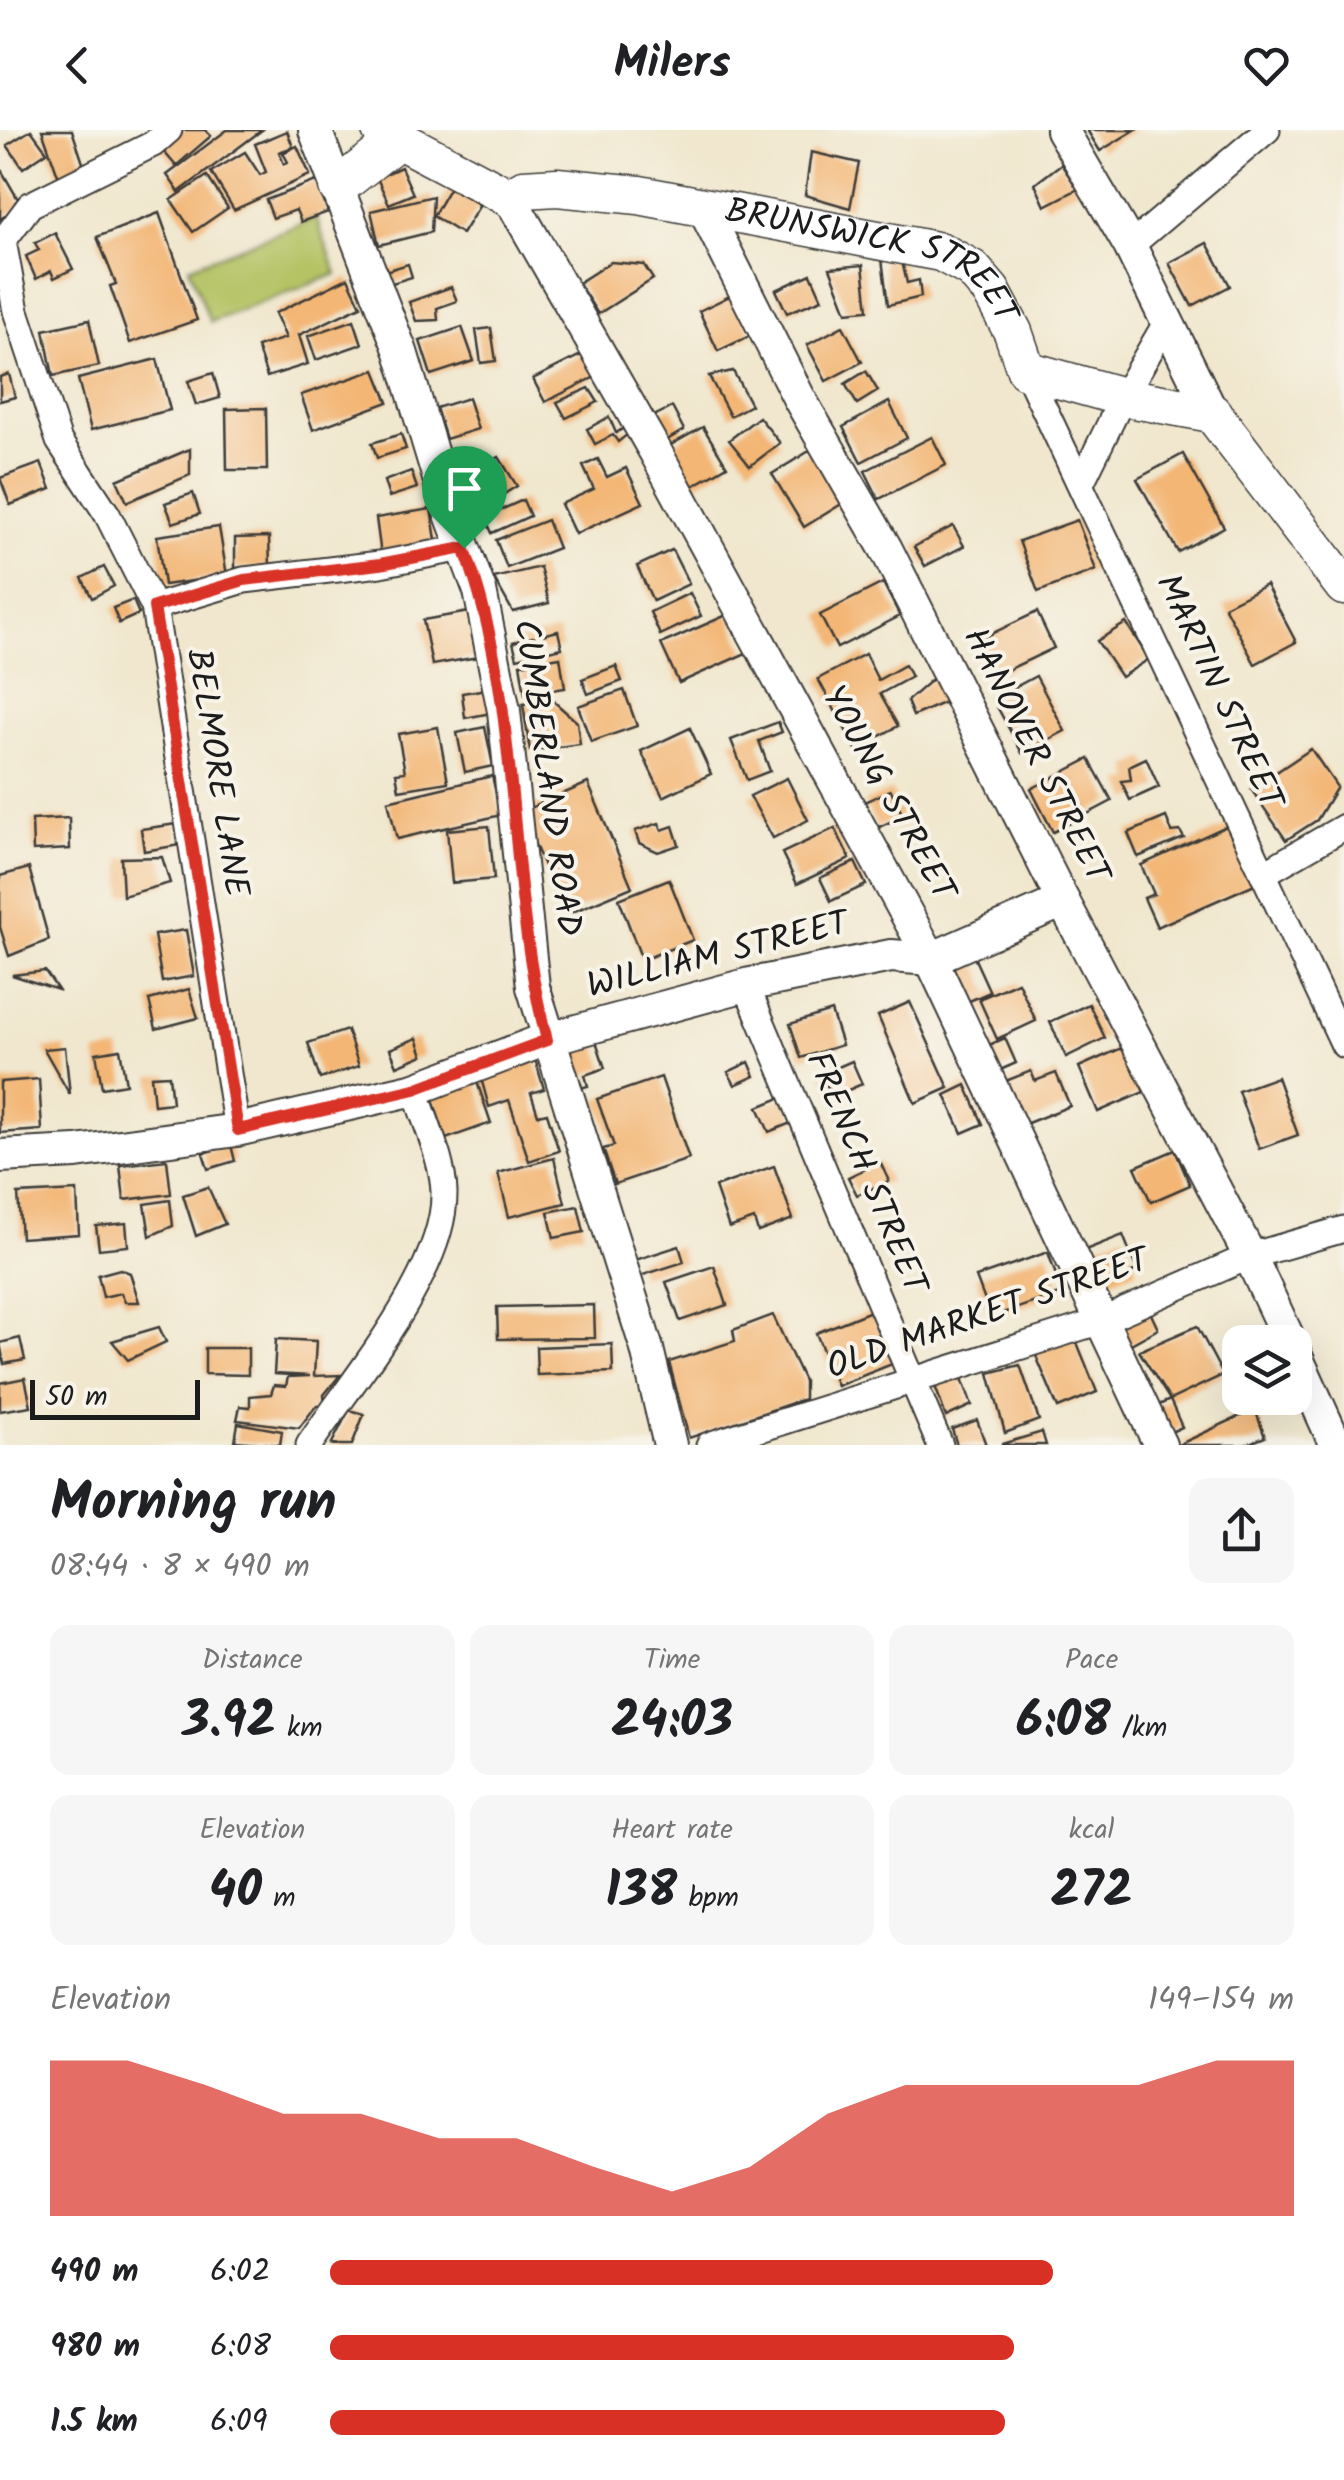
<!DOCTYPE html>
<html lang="en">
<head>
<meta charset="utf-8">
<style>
	:root { --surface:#fff; --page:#f6f6f6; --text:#202124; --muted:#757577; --accent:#d93025 }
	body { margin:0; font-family:Kalam,sans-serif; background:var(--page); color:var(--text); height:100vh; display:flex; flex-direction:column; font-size:38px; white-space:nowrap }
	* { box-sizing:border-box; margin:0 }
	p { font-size:32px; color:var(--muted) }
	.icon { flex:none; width:55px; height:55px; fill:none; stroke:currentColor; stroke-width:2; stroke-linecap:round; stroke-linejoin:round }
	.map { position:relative; height:1315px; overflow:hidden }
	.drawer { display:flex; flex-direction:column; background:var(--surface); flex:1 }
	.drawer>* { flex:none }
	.controls { position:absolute; left:1222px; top:1195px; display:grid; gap:20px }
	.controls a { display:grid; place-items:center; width:90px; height:90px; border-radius:20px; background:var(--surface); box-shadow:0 10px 40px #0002; font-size:50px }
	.scale { position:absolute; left:30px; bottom:25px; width:170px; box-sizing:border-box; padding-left:10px; border:5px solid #1c1c1c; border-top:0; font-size:28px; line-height:35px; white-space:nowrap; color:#1c1c1c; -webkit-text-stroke:8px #f7f3e8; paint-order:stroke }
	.pin { position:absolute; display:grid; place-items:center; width:85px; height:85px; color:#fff; margin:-102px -42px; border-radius:50% 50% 50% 0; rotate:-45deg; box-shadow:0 0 10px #0007 }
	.pin .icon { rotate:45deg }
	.round { display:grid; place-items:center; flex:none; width:105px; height:105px; border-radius:20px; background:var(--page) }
	.summary { display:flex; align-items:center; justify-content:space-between; height:170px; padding:0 50px }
	h1 { font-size:55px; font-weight:700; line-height:75px }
	.stats { display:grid; grid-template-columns:repeat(3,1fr); gap:15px; height:170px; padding:10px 50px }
	.stats div { display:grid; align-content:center; border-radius:20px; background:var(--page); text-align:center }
	.stats b { font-size:50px; font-weight:700 }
	.stats small { font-size:28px; font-weight:400 }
	.stats p { font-size:28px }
	.chart { height:280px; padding:20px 50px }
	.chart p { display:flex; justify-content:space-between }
	.chart svg { width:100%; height:180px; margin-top:10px; fill:var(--accent); opacity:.7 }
	ul { padding:0 50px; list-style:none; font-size:32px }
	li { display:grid; grid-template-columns:160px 120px 1fr; align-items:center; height:75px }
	li i { height:25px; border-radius:12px; background:var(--accent) }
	header { display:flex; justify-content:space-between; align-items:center; height:130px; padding:0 50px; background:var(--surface); font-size:45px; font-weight:700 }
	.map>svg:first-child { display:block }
	.green { fill:#b5c365; stroke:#687040; stroke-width:2.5 }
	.building { fill:#f3b675 }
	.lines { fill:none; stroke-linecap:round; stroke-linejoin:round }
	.minor-casing { stroke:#3c3a37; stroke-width:29 }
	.tertiary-casing { stroke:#3c3a37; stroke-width:36 }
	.secondary-casing { stroke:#3c3a37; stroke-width:41 }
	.minor { stroke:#fff; stroke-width:25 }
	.tertiary { stroke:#fff; stroke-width:32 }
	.secondary { stroke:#fff; stroke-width:38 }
	.route-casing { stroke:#fff; stroke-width:20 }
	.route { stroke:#d93025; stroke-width:12 }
	.labels { text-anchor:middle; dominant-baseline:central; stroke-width:8; stroke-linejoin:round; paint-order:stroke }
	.street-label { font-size:35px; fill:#1c1c1c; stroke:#f7f3e8 }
</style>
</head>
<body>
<header><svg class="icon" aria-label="back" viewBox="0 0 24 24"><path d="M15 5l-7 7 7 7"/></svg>Milers<svg class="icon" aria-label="heart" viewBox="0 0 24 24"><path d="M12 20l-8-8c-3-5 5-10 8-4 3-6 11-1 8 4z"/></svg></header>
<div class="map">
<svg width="1344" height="1315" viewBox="0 0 1344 1315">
	<rect width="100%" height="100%" fill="#f7f3e8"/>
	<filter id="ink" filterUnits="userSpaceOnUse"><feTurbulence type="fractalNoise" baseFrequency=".01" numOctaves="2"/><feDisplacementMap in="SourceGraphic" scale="20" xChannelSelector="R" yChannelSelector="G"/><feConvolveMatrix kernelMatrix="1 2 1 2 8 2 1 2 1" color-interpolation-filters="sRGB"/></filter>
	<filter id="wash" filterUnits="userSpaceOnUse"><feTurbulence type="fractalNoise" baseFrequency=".0048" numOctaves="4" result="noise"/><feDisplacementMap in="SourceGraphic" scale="40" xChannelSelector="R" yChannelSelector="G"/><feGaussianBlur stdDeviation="2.25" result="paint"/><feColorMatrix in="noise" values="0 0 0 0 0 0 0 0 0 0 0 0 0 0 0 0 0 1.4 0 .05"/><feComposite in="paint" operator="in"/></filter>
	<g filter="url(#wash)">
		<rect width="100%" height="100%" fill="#f0e7ce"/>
		<polygon class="green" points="316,88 337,144 210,192 189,137"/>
		<g id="blocks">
			<g class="building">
				<polygon points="31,0 47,22 23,38 7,15"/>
				<polygon points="42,0 72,0 86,42 60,51"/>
				<polygon points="179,0 205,0 211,6 176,36 160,17"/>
				<polygon points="227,0 262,0 179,62 167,45"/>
				<polygon points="1087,0 1135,0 1100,21"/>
				<polygon points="287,1 293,17 279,22 284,34 288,32 283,23 297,16 310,45 234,80 211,42 245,22 260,45 266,42 255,14"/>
				<polygon points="811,22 859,33 850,78 805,65"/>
				<polygon points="1061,34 1078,59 1045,76 1035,54"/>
				<polygon points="401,37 413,64 389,74 377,48"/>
				<polygon points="0,38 22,76 0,89"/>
				<polygon points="207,46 228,78 193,102 171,70"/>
				<polygon points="316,51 328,82 301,92 296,80 273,88 266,70"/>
				<polygon points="450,57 480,75 462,104 433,86"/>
				<polygon points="433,66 431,102 379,115 371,81"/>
				<polygon points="159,83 197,190 130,213 110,156 116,154 97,107"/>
				<polygon points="55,103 73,139 54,148 51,141 36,149 26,126 39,120 35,113"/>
				<polygon points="1207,113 1230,156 1192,176 1169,133"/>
				<polygon points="901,127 907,153 919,150 921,167 888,175 882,129"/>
				<polygon points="611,132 644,135 653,149 598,184 578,153"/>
				<polygon points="408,134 412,147 389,154 385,141"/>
				<polygon points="863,135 868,180 847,182 830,138"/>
				<polygon points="811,144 822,169 787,183 776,160"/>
				<polygon points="348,148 361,176 299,205 308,234 267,247 257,217 286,208 275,183"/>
				<polygon points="451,157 457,171 437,178 438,190 416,191 409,172"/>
				<polygon points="732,165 752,205 718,221 699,181"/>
				<polygon points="89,190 99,236 53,246 44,200"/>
				<polygon points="354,190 362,214 316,230 308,206"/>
				<polygon points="843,196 862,232 826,251 807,215"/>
				<polygon points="462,197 474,231 431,245 420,211"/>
				<polygon points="491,198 496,231 481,233 476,200"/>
				<polygon points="583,224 595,247 545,272 533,249"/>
				<polygon points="157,229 170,280 91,300 78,249"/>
				<polygon points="375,240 388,272 313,300 301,265"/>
				<polygon points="733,241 751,275 730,286 709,246"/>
				<polygon points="866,241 878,261 857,274 845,254"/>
				<polygon points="213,243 220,268 196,275 188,251"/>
				<polygon points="9,244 15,267 0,271 0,247"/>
				<polygon points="589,258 598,272 566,288 557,272"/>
				<polygon points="468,268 478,299 446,309 436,278"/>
				<polygon points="889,272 907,308 861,332 843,297"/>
				<polygon points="672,277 684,300 667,310 654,286"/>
				<polygon points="266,278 267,340 227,340 226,279"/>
				<polygon points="609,287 616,303 624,298 628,304 618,312 613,305 595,314 587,299"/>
				<polygon points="759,287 780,313 750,336 729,310"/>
				<polygon points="703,297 727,336 693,356 669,316"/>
				<polygon points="401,304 406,319 377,328 372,313"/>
				<polygon points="932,307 946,335 879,369 865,341"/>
				<polygon points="190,319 190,345 127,372 117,350"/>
				<polygon points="811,320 843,373 804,397 772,344"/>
				<polygon points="1183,324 1224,397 1178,422 1137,349"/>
				<polygon points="499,327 517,356 473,383 455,354"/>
				<polygon points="598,329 607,347 626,338 643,373 575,404 561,374 594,359 583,336"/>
				<polygon points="41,333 51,359 10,375 0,348"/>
				<polygon points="411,341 417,358 389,367 384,351"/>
				<polygon points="193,363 200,384 173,393 165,373"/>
				<polygon points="523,370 530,386 492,403 485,387"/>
				<polygon points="431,379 437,416 381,425 376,388"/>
				<polygon points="547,390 558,418 507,438 496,410"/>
				<polygon points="1077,390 1096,440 1038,462 1019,411"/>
				<polygon points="953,396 964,416 925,436 914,417"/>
				<polygon points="219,397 227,446 164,455 157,406"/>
				<polygon points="269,407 270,437 235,438 235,408"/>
				<polygon points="672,420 689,454 653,471 637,436"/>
				<polygon points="104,437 114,456 92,468 82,448"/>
				<polygon points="540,437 549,473 513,482 494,448"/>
				<polygon points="883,453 900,486 837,518 820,485"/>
				<polygon points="1266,455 1296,512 1255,534 1224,476"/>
				<polygon points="690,463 701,486 660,505 650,482"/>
				<polygon points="133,470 139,484 119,493 113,478"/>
				<polygon points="469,482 478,527 432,535 423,490"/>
				<polygon points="1037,482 1054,518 995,546 978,510"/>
				<polygon points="729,484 746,523 679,553 661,514"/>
				<polygon points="1126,493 1149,529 1121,547 1097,511"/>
				<polygon points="558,501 562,518 517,528 513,512"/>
				<polygon points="865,524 878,550 905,535 911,547 880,564 898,596 856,619 818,549"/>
				<polygon points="560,527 565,558 525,564 520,534"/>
				<polygon points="616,536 622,551 588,564 582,549"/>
				<polygon points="939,543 950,570 913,586 907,571"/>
				<polygon points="1036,546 1065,601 1022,623 993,569"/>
				<polygon points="487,559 491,583 465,588 462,563"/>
				<polygon points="624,560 637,596 591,612 578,576"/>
				<polygon points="551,569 577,592 580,614 530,621 523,574"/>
				<polygon points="778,592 782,602 759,611 770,641 747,650 731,610"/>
				<polygon points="438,597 448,652 399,660 396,643 405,642 398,604"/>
				<polygon points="485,597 493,636 465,642 457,603"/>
				<polygon points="690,598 711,644 663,667 641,621"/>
				<polygon points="1311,619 1337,657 1317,690 1286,710 1251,659"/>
				<polygon points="1146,628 1159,657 1130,670 1121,651 1131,650 1129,636"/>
				<polygon points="1089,629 1112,671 1053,702 1031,659"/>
				<polygon points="492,646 501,685 397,709 388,671"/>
				<polygon points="787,648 808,690 773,708 750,666"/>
				<polygon points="588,653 632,757 565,785 521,682"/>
				<polygon points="891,660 903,686 877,698 864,672"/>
				<polygon points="1166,687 1172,702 1180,701 1184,708 1138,727 1128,703"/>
				<polygon points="69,688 70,719 33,721 32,690"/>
				<polygon points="659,693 662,700 673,696 679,715 658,722 639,713 635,701"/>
				<polygon points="177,694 180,715 144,721 141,699"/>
				<polygon points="1231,694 1257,753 1157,797 1144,768 1154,764 1141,735"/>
				<polygon points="489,696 494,749 452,753 447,700"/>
				<polygon points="835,698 850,729 797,754 782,723"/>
				<polygon points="162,727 170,753 123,766 121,728"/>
				<polygon points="855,732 866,755 831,771 820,748"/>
				<polygon points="29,738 49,810 9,826 0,797 0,746"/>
				<polygon points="669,749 693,810 642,830 619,769"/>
				<polygon points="186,800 194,846 162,852 154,805"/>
				<polygon points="969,816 990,862 967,872 946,826"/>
				<polygon points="45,841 58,860 12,845"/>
				<polygon points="1018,852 1036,891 997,909 979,869"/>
				<polygon points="189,859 198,888 156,899 149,870"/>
				<polygon points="910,872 949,958 915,973 878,886"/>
				<polygon points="1089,874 1105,908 1066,927 1050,892"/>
				<polygon points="831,881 842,915 801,928 790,894"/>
				<polygon points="347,900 359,936 320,949 308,913"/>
				<polygon points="594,905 605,938 585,945 588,956 570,961 557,917"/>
				<polygon points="417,908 423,925 397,936 390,919"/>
				<polygon points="1005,908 1016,933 998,941 987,916"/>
				<polygon points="65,917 70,965 44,919"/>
				<polygon points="1124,917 1144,962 1098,982 1079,937"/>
				<polygon points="120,919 126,954 102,958 96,923"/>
				<polygon points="535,929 544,959 531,963 538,985 547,983 559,1021 529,1031 509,970 489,977 481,948"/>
				<polygon points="852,931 862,954 832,967 822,944"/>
				<polygon points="749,932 755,946 735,955 728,942"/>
				<polygon points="1031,941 1035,951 1056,943 1070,976 1020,996 1003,952"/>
				<polygon points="169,945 172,973 154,975 151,946"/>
				<polygon points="661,947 689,1029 615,1054 603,1019 614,1016 597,969"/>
				<polygon points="1277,947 1298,1005 1259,1019 1238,961"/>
				<polygon points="39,949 42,1000 0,1003 0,952"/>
				<polygon points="476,949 491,993 446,1009 431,964"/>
				<polygon points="966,955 983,994 962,1003 945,965"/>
				<polygon points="785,966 796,991 769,1002 758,977"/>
				<polygon points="231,1015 235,1031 208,1039 203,1023"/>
				<polygon points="1175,1020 1190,1055 1151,1072 1135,1037"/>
				<polygon points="554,1028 565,1073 509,1087 498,1043"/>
				<polygon points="167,1030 171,1064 124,1070 120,1035"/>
				<polygon points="880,1032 889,1051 857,1065 848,1047"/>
				<polygon points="774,1036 793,1089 758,1102 754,1089 729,1098 715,1057"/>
				<polygon points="208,1057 225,1094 196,1106 183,1065"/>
				<polygon points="77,1061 79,1104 21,1108 18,1064"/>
				<polygon points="170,1070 173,1096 150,1106 145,1074"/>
				<polygon points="578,1076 584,1102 554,1108 548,1082"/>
				<polygon points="126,1093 128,1116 99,1119 96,1096"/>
				<polygon points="1123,1105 1137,1140 1095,1157 1080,1122"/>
				<polygon points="679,1116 684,1132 640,1146 635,1130"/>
				<polygon points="1048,1122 1062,1163 991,1187 976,1147"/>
				<polygon points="714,1136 727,1175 680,1191 666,1152"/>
				<polygon points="120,1139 130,1143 139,1172 125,1172 121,1163 103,1167 98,1145"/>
				<polygon points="1145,1171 1158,1199 1129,1215 1112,1184"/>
				<polygon points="594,1175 595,1208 498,1209 497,1177"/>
				<polygon points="871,1181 892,1234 837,1256 816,1203"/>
				<polygon points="773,1185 804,1251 804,1269 689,1308 669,1232 735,1211 733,1200"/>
				<polygon points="1197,1196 1223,1245 1170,1270 1139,1221"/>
				<polygon points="159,1197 166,1212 128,1230 112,1211"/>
				<polygon points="1074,1205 1097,1262 1058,1278 1034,1221"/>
				<polygon points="20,1208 25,1230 4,1234 0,1213"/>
				<polygon points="276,1209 316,1211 314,1246 340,1245 324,1265 325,1276 316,1276 299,1298 237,1290 240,1276 250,1277 250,1266 271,1264 274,1255 286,1256 288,1247 310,1246 274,1244"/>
				<polygon points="612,1214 613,1242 537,1245 536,1217"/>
				<polygon points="205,1218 248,1218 248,1245 205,1244"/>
				<polygon points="1020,1235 1039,1290 1005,1303 989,1243"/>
				<polygon points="960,1243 972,1275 946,1287 934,1253"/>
				<polygon points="25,1248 31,1276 0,1281 0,1253"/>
				<polygon points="1170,1270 1182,1297 1162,1306 1150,1279"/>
				<polygon points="1255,1279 1265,1307 1245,1315 1178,1315"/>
				<polygon points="349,1280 364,1284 352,1315 331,1315"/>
				<polygon points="977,1290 986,1315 957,1315 952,1299"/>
				<polygon points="238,1293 282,1301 280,1315 235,1311"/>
				<polygon points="1042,1302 1046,1315 1002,1315 1002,1314"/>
			</g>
		</g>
	</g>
	<g filter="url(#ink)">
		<use href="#blocks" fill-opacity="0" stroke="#3c3a37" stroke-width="2.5"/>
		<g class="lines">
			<defs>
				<g id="minor">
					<polyline points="169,0 153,14 30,75 3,111 16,181 59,311 107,384 154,477 237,1000"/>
					<polyline points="1130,116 1267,0"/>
					<polyline points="1026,240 1344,915"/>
					<polyline points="1082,351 1123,267 1166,193"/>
					<polyline points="154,477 244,450 380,434 463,418"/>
					<polyline points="1263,744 1344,697"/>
					<polyline points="746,855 940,1315"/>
					<path d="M309,1315C353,1249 446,1141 444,1062C443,1029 424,991 415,959"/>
					<polyline points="709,1315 1101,1191 1250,1126 1344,1099"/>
				</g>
				<g id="tertiary">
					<polyline points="315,0 401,222 446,371 480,461 504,581 533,857 647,1219 670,1315"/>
					<polyline points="1062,0 1130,116 1212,283"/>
					<polyline points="510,68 655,321 931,829 1160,1315"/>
					<polyline points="704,79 799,268 886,419 1063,771 1250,1126 1290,1212"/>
					<polyline points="0,1026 76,1022 237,1000 415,959 547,909 746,855 891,826 931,829 1063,771"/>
					<polyline points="1295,1224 1336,1315"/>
				</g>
				<g id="secondary">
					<path id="s1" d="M381,0L510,68L523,59L557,57L639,65L941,122L972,139L991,161L1013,202L1026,240L1123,267L1212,283L1344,456"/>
					<polyline points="338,57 399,9"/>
				</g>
			</defs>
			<use href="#minor" class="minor-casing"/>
			<use href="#tertiary" class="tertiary-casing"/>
			<use href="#secondary" class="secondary-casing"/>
			<use href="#minor" class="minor"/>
			<use href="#tertiary" class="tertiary"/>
			<use href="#secondary" class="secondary"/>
		</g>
	</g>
	<g class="lines" filter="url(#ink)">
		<defs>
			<path id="route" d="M464,418C524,575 504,749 547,910L415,959L238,1000L154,477L244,450L380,434Z"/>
		</defs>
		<use href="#route" class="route-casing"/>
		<use href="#route" class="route"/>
	</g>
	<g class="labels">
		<g class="street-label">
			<text stroke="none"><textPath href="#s1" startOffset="525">BRUNSWICK STREET</textPath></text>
			<text transform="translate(1218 562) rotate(65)">MARTIN STREET</text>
			<text transform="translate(1035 626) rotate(63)">HANOVER STREET</text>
			<text transform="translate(216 643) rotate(81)">BELMORE LANE</text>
			<text transform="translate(546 648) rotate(82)">CUMBERLAND ROAD</text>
			<text transform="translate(887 664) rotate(61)">YOUNG STREET</text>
			<text transform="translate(718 826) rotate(-14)">WILLIAM STREET</text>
			<text transform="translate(865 1043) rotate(67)">FRENCH STREET</text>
			<text transform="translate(988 1185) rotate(-19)">OLD MARKET STREET</text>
		</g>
	</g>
</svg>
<div class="controls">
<a><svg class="icon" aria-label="layers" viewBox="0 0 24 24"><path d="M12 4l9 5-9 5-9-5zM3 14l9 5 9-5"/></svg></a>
</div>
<div class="scale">50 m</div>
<div class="pin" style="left:464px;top:418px;background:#1e9e55"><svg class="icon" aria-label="arrive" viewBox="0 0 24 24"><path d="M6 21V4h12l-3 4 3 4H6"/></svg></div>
</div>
<section class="drawer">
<div class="summary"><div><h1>Morning run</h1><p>08:44 · 8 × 490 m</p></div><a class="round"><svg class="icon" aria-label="share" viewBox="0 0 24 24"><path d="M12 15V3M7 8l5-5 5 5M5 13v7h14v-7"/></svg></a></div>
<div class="stats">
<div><p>Distance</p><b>3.92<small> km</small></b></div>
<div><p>Time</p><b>24:03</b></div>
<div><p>Pace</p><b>6:08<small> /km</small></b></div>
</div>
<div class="stats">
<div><p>Elevation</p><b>40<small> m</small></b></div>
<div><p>Heart rate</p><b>138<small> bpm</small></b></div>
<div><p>kcal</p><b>272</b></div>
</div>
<div class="chart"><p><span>Elevation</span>149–154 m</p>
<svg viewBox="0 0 160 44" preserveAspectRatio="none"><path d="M0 44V6L10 6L20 12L30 19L40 19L50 25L60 25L70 32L80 38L90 32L100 19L110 12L120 12L130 12L140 12L150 6L160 6V44z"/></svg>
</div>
<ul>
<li><b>490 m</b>6:02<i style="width:75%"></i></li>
<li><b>980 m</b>6:08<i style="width:71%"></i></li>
<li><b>1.5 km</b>6:09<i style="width:70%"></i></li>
</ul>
</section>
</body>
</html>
